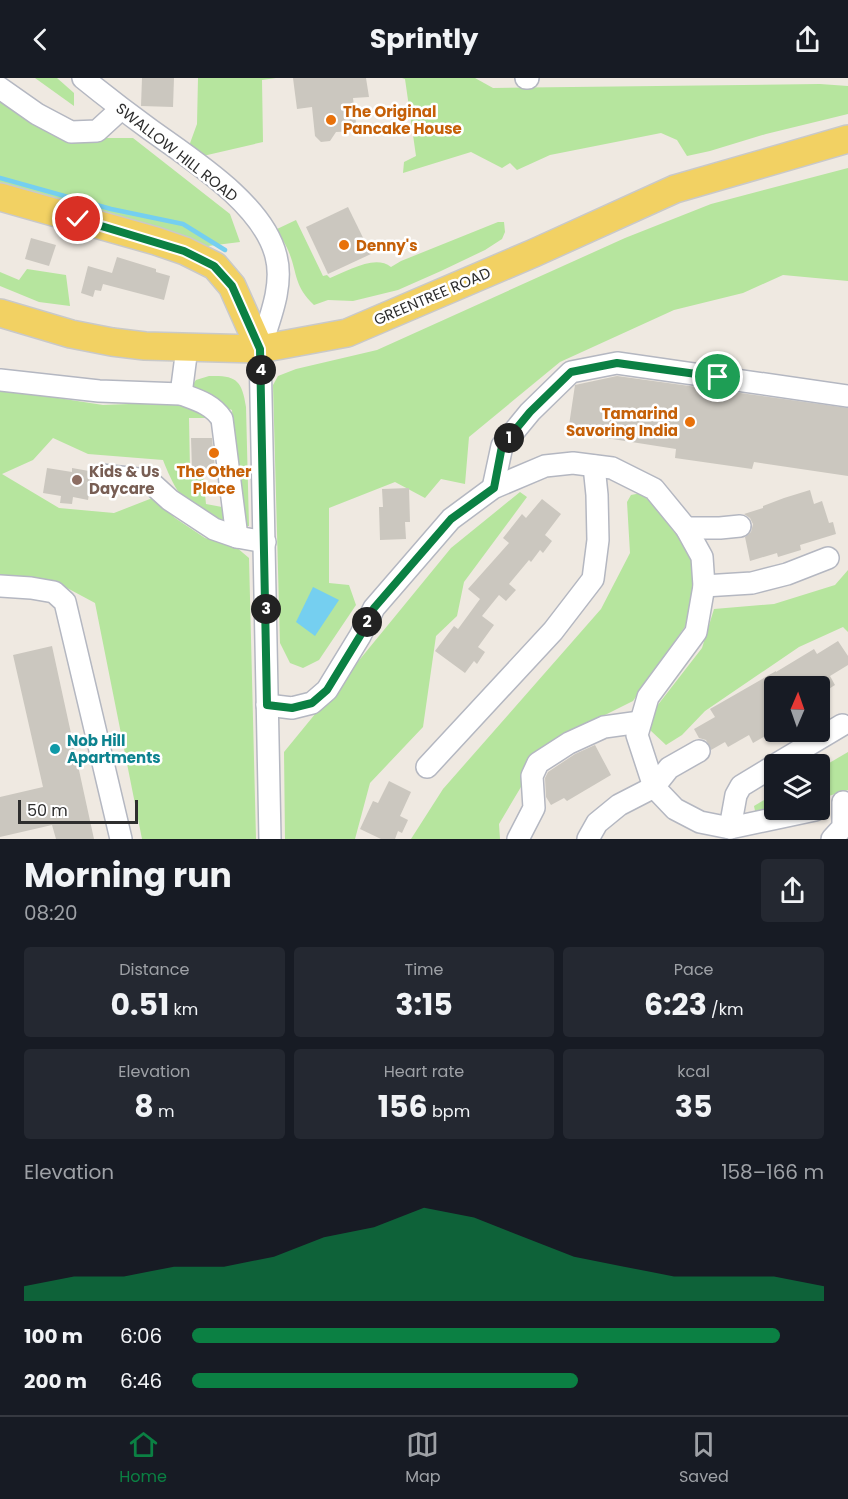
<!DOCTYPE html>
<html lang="en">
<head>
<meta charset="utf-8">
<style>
	:root { --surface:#171b24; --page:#242831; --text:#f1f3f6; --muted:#9ea1a6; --line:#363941; --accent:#0b8043 }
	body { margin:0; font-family:Poppins,sans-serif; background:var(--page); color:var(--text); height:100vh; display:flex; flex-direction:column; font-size:22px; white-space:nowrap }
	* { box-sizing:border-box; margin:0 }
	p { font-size:20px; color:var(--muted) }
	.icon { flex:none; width:33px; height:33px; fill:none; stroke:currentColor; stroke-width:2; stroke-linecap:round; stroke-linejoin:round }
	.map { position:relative; height:761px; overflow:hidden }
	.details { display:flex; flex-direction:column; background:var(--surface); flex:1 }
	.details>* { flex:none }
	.needle { width:39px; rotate:2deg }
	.tools { position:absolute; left:764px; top:598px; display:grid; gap:12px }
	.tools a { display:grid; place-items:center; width:66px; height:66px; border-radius:6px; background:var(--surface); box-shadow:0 2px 4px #0004; font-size:30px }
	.scale { position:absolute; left:18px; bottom:15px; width:120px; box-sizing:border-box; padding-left:6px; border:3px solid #2e2e2e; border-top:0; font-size:16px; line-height:21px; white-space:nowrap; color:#2e2e2e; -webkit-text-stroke:4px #fff; paint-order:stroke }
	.pin { position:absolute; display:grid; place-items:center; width:51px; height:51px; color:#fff; margin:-26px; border:3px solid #fff; border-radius:50%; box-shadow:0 2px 6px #0007 }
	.km { position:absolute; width:30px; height:30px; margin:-15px; border-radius:50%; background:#222; color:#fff; font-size:16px; line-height:30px; text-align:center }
	.round { display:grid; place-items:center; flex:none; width:63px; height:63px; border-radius:6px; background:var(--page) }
	.headline { display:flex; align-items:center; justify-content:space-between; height:102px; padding:0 24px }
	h1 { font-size:33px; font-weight:700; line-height:45px }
	.metrics { display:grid; grid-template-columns:repeat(3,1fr); gap:9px; height:102px; padding:6px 24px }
	.metrics div { display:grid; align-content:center; border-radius:6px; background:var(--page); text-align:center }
	.metrics b { font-size:30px; font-weight:700 }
	.metrics small { font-size:16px; font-weight:400 }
	.metrics p { font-size:16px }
	.chart { height:168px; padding:12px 24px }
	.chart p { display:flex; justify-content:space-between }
	.chart svg { width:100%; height:108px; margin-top:6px; fill:var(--accent); opacity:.7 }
	ul { padding:0 24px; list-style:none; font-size:20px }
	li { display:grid; grid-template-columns:96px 72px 1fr; align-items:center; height:45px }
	li i { height:15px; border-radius:8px; background:var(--accent) }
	header { display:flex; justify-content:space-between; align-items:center; height:78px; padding:0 24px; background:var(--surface); font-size:27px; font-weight:700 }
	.menu { display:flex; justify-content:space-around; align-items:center; height:84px; border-top:2px solid var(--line); background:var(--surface); font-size:16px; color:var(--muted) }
	.menu a { display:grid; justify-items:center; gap:3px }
	.menu .current { color:var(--accent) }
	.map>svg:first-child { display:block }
	.green { fill:#b6e59e }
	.water { fill:#75cff0 }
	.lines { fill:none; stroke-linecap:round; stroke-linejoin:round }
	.stream { stroke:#75cff0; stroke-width:4.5 }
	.building { fill:#cbc7bf }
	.minor-casing { stroke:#b4b7c1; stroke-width:24 }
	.major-casing { stroke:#c9c9c9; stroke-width:30 }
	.minor { stroke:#fff; stroke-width:21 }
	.major { stroke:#f2d163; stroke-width:27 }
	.route-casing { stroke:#fff; stroke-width:12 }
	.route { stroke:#0b8043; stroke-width:8 }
	.food-dot { fill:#e8710a; stroke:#fff; stroke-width:2 }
	.education-dot { fill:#8d6e63; stroke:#fff; stroke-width:2 }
	.culture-dot { fill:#0f9aa8; stroke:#fff; stroke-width:2 }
	.labels { text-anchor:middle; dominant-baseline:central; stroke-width:5; stroke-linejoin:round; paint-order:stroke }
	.food-label { font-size:15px; font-weight:bold; fill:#c56008; stroke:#fff; text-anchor:start }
	.street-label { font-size:15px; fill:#2e2e2e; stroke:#fff }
	.education-label { font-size:15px; font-weight:bold; fill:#785e54; stroke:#fff; text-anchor:start }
	.culture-label { font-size:15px; font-weight:bold; fill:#0d838f; stroke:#fff; text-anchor:start }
</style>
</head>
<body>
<header><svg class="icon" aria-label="back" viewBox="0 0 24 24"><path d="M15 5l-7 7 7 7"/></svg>Sprintly<svg class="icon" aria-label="share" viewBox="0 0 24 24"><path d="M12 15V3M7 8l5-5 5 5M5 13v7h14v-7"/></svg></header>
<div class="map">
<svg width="848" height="761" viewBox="0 0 848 761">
	<rect width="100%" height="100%" fill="#efe9e1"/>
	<g class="green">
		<polygon points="35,0 57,0 74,15 74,28"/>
		<polygon points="198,0 276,0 262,2 263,64 203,78 189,68 197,46"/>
		<polygon points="402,0 475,0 493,10 820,6 848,8 848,36 766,56 710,73 687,78 677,62 661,55 550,77 517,92 510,85 502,90 471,74 403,95 404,84 416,78 405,1"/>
		<polygon points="0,18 67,60 133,60 230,136 240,164 200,169 0,111"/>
		<polygon points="848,90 848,203 783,197 743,215 674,232 560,284 469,359 465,406 441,401 425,420 395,404 329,430 329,505 349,507 356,527 319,582 303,590 290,585 280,565 273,307 278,298 296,291 377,272 625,160 711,126"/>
		<path d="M296,142L323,198L327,197L330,200C348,193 375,176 391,189L401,183L498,144H504L505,154L502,161L485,172L441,193L398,212L353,223L328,222L314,227C293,207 298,195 288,172C285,165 280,158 277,151Z"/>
		<polygon points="27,191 66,197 70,228 39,224 0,208 0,194 19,202"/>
		<path d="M209,298C236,297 242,302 246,329L249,448H244L239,435L232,332L196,319L190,310L196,302Z"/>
		<path d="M0,311L103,327L180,324L214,340H189L190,393L203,396L206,426L222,429L227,444L224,450C189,430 178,421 163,382L88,376L53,360L33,382L2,396L59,430L114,435L155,419L175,440L205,460L236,469L249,480L256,761H142L95,525L54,503L0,500Z"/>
		<polygon points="520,414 527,419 464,504 457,538 436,558 423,649 370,705 355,761 285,761 284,674 451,470"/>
		<polygon points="641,415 673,445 689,472 696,505 691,540 633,623 605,637 600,646 543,672 499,746 500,761 411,761 443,711 601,531 630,475 627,424 631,417"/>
		<polygon points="848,492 848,554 843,549 799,569 705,633 682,657 666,667 650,652 657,628 702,570 714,531 774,526 835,507"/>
		<polygon points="848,674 848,712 819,721 819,691"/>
		<polygon points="774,716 774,732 757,742 754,728"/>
	</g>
	<polygon class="water" points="313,509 339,522 315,558 296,544"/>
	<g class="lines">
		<polyline class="stream" points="0,100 111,131 183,146 225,172"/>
	</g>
	<g class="building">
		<polygon points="142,0 174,0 173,29 141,28"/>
		<polygon points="293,0 366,0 369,19 353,20 357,53 336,54 330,63 321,64 315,58 312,29 297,31"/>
		<polygon points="348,129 371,176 328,196 306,149"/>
		<polygon points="31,160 56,167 49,188 25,181"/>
		<polygon points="117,179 156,191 156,194 170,198 164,222 103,206 101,213 95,212 93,219 81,215 88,188 112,195"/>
		<polygon points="617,298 848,330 848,398 754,384 752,391 675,380 676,371 568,354 575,307"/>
		<polygon points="191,360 212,360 215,391 192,391"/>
		<polygon points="47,390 72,394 72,390 89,393 91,404 88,422 73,419 72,426 60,425 61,418 43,415"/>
		<polygon points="409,410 410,444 405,444 406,461 380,462 379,429 383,429 382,411"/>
		<polygon points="810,412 814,426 822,423 829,445 833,444 836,456 800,467 801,472 778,479 777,475 750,483 745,459 751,454 753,446 750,440 744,436 763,430 763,428 784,420"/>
		<polygon points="542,421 561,436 545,457 552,463 543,475 540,472 531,484 529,482 509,506 516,512 506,523 499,517 482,538 494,547 478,569 485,574 477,586 474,583 465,595 435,573 454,548 458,551 480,521 468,511 509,465 503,460 522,436 526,440"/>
		<polygon points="838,563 848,578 848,587 830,598 835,607 824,614 820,609 774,609 774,653 753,665 749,657 728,669 725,664 711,672 706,662 699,660 694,651 715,639 710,631 776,593 776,594 814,571 817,576"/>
		<polygon points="52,568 94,761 56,761 52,747 0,759 0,719 43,709 13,577"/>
		<polygon points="595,667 611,697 567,723 564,720 551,727 546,719 545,700 548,694 575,676"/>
		<polygon points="389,703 411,714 400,738 408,742 402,755 398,753 395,761 381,761 360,751 373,723 378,725"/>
	</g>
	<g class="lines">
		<defs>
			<g id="minor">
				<path d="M83,0C104,17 126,34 148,50C189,80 263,125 276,178C284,208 269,242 260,271L270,761"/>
				<polyline points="526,0 528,0"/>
				<polyline points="0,10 37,36 71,54 97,53 121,31"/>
				<polyline points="0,302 99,313 181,316 187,270"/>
				<path d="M181,316C197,322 212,326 222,341L237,459"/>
				<polyline points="101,397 148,402 170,422 214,451 237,459 265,464"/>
				<polyline points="493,410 502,368 530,334 571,294 617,285 848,318"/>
				<polyline points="686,450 720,450 740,448"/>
				<polyline points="0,508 31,510 54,514 65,524 121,761"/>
				<polyline points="704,508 752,505 787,496 828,480"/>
				<polyline points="267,627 292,630 312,625 327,612 360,558 374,530 451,441 493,410 545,388 573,385 612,390 654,411 686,450 702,479 704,508 696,554 648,619 637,657 654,709 675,731 700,744 730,750 815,732"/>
				<polyline points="775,687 842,647"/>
				<polyline points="427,689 553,553 593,501 598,462 597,417 594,388"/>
				<polyline points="730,750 736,717 741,708 774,688"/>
				<polyline points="518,761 534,730 532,698 538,685 569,665 604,649 640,644"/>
				<polyline points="588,761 597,745 619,727 654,709 669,690 699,673"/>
				<polyline points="832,761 843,749 843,724"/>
			</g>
			<g id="major">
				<polyline points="0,119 156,163 185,173 215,188 232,208 260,271"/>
				<polyline points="0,235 71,256 112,264 145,268 260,271 347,255 534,175 675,111 848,61"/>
			</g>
		</defs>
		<use href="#minor" class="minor-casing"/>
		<use href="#major" class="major-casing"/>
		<use href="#minor" class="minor"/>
		<use href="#major" class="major"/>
	</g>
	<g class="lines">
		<defs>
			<polyline id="route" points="78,141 184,173 214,188 232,208 260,271 267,627 292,630 312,625 327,612 360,558 374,530 451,441 494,410 502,368 530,334 571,294 617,285 718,299"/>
		</defs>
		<use href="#route" class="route-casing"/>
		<use href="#route" class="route"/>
	</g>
	<g class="food-dot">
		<circle cx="331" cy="42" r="6"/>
		<circle cx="344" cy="167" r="6"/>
		<circle cx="690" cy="344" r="6"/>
		<circle cx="214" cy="375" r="6"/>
	</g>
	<circle class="education-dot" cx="77" cy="402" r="6"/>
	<circle class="culture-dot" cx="55" cy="671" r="6"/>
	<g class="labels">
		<g class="food-label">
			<text x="343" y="33">The Original<tspan x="343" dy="17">Pancake House</tspan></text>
			<text x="356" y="167">Denny's</text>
			<text x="678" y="335" text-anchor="end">Tamarind<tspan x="678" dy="17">Savoring India</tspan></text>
			<text x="214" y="393" text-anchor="middle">The Other<tspan x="214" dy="17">Place</tspan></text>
		</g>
		<g class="street-label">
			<text transform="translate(177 74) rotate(38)">SWALLOW HILL ROAD</text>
			<text transform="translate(432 218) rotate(-23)">GREENTREE ROAD</text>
		</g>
		<g class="education-label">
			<text x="89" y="393">Kids &amp; Us<tspan x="89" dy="17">Daycare</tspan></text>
		</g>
		<g class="culture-label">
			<text x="67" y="662">Nob Hill<tspan x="67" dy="17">Apartments</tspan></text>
		</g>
	</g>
</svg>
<div class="tools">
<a><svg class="needle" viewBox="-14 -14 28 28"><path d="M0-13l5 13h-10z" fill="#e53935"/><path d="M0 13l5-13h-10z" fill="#9ea1a6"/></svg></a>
<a><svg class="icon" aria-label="layers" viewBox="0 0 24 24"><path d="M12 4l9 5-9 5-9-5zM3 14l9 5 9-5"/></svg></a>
</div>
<div class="scale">50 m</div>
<div class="pin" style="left:718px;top:299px;background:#1e9e55"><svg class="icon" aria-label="arrive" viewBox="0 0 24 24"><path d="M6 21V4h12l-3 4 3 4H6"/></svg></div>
<div class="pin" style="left:78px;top:141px;background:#d93025"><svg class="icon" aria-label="check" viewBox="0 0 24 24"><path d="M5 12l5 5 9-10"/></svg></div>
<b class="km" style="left:509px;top:360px">1</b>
<b class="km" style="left:367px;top:544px">2</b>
<b class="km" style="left:266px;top:531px">3</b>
<b class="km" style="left:261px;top:292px">4</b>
</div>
<section class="details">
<div class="headline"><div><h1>Morning run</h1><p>08:20</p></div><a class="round"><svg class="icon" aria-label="share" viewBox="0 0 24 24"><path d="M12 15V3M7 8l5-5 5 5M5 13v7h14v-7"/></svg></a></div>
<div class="metrics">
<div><p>Distance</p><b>0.51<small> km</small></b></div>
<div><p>Time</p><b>3:15</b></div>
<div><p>Pace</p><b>6:23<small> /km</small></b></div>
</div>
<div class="metrics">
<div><p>Elevation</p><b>8<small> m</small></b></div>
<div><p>Heart rate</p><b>156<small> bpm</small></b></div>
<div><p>kcal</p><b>35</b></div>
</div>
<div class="chart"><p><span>Elevation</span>158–166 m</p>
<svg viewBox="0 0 160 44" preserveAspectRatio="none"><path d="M0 44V38L10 34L20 34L30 30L40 30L50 26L60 18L70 14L80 6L90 10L100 18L110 26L120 30L130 34L140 34L150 34L160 38V44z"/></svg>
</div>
<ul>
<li><b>100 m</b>6:06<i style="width:93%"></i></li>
<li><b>200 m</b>6:46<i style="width:61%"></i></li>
</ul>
</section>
<nav class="menu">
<a class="current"><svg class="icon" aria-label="home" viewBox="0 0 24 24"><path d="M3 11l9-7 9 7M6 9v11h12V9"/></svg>Home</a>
<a><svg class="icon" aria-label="map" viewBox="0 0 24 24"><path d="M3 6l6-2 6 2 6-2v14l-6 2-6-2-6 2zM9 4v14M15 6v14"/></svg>Map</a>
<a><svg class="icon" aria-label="saved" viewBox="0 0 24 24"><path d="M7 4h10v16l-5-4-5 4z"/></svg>Saved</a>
</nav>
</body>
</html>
